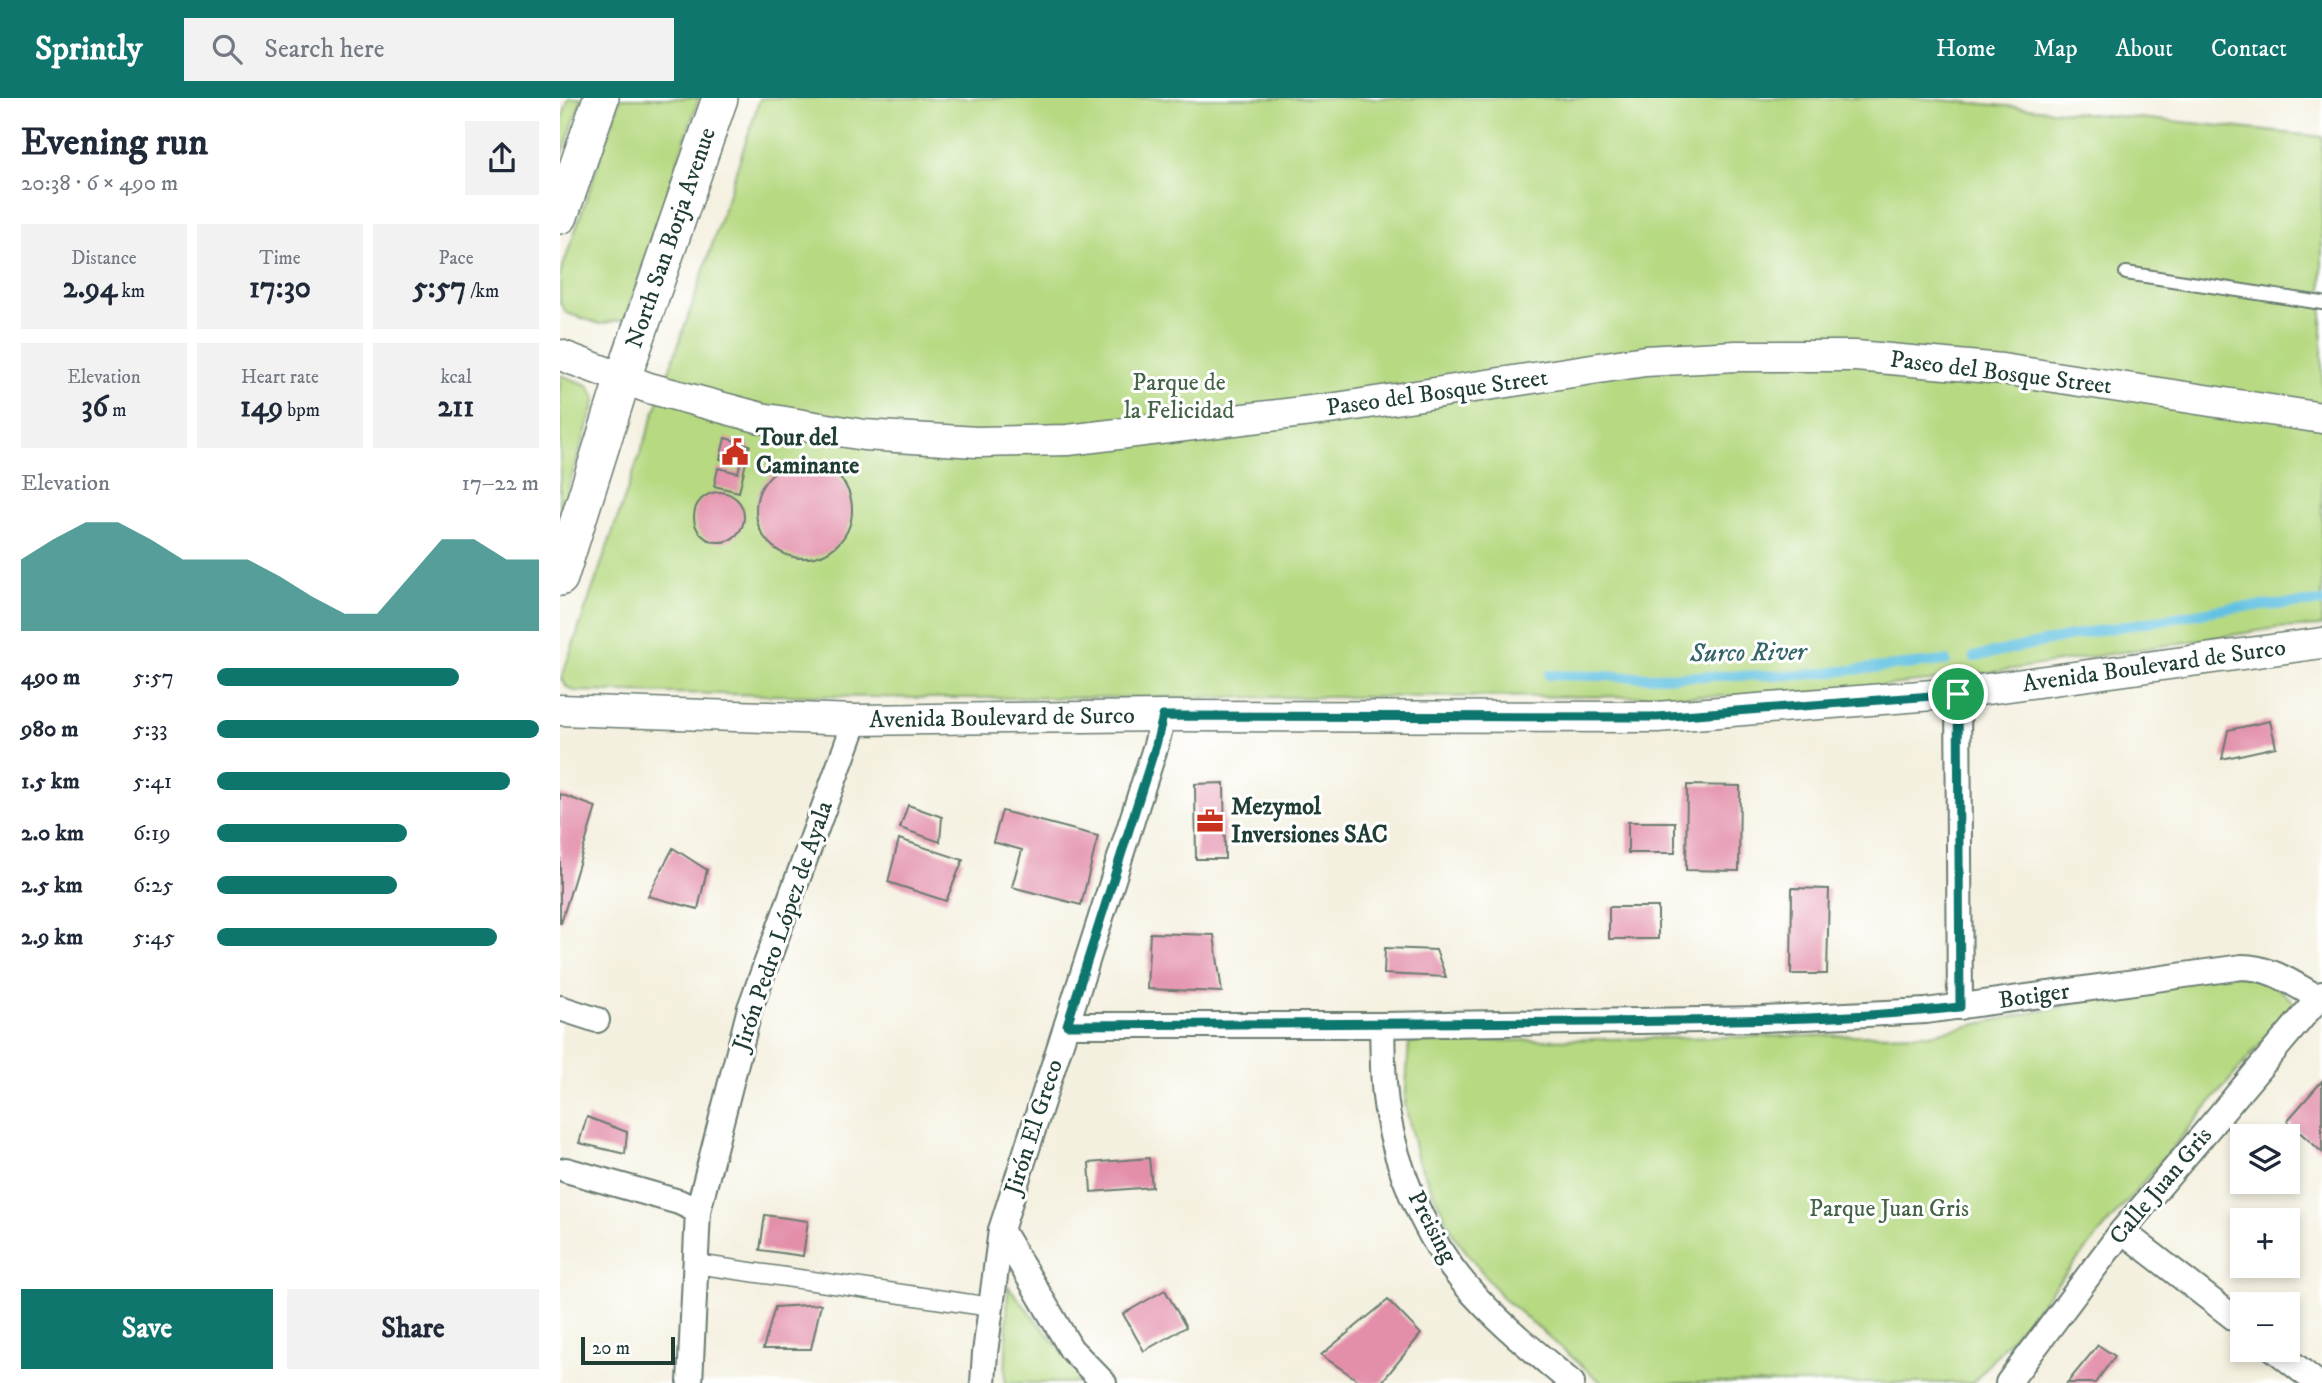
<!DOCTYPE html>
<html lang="en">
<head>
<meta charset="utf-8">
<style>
	:root { --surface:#fff; --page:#f2f2f3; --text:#1f2937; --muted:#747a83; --accent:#0f766e }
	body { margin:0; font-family:"IM FELL DW Pica",serif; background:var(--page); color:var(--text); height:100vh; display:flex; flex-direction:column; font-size:26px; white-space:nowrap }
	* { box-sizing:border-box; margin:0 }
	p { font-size:23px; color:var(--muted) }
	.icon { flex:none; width:38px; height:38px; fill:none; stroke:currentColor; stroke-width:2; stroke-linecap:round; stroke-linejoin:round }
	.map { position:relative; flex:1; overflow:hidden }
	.side { display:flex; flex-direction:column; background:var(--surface); width:560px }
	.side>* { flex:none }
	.tools { position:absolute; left:1670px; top:1026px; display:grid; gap:14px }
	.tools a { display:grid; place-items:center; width:70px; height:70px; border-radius:0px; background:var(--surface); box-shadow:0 4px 10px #0003; font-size:35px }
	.scale { position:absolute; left:21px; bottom:18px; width:94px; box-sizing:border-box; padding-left:7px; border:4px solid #1f3d34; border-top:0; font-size:19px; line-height:24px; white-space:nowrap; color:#1f3d34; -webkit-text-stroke:5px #fff; paint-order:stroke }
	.pin { position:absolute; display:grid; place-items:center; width:60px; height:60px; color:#fff; margin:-30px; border:4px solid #fff; border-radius:50%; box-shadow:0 2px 7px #0007 }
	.round { display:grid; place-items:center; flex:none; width:74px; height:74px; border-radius:0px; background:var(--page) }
	.head { display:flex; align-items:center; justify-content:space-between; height:119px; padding:0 21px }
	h1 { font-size:38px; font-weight:800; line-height:52px }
	.metrics { display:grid; grid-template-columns:repeat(3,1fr); gap:10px; height:119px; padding:7px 21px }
	.metrics div { display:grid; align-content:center; border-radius:0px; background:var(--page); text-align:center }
	.metrics b { font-size:30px; font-weight:800 }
	.metrics small { font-size:19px; font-weight:400 }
	.metrics p { font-size:19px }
	.chart { height:196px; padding:14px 21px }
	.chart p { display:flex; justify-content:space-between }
	.chart svg { width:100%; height:126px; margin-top:7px; fill:var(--accent); opacity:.7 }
	.primary-button { display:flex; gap:14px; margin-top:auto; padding:14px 21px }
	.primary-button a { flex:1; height:80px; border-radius:0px; background:var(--accent); color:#fff; font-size:28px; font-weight:800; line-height:80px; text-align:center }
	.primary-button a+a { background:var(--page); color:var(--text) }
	ul { padding:0 21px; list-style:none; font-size:23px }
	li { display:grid; grid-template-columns:112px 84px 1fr; align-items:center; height:52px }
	li i { height:18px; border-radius:9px; background:var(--accent) }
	header { display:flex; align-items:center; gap:42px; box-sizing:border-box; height:98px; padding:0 35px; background:var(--accent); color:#fff }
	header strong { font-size:33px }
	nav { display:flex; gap:38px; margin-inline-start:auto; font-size:24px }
	.search { width:490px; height:63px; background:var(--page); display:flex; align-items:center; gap:18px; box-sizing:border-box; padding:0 24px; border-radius:0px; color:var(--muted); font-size:26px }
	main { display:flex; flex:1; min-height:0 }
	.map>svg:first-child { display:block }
	.green { fill:#b6d981; stroke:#6a8b5a; stroke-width:2 }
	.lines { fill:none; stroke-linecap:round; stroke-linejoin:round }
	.stream { stroke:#64c2e2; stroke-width:10 }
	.building { fill:#e38faa }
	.service-casing { stroke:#6a7c70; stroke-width:16 }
	.pedestrian-casing { stroke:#6a7c70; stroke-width:21 }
	.minor-casing { stroke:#6a7c70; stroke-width:28 }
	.tertiary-casing { stroke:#6a7c70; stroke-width:33 }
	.secondary-casing { stroke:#6a7c70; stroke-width:38 }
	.service { stroke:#fff; stroke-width:12 }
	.pedestrian { stroke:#fff; stroke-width:18 }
	.minor { stroke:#fff; stroke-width:24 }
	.tertiary { stroke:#fff; stroke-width:30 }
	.secondary { stroke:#fff; stroke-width:35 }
	.route-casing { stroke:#fff; stroke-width:14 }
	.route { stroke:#0f766e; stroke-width:9 }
	.labels { text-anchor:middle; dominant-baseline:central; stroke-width:6; stroke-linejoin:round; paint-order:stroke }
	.street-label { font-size:24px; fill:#1f3d34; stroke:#fff }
	.park-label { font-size:24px; fill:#456447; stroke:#fff }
	.poi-label { font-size:24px; font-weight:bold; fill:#1f3d34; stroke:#fff; text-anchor:start }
	.water-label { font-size:26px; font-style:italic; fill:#346568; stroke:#fff }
</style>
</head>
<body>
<header>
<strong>Sprintly</strong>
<div class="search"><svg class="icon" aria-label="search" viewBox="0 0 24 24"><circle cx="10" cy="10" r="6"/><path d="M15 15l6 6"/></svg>Search here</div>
<nav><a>Home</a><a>Map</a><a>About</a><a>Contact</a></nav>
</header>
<main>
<section class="side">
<div class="head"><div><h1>Evening run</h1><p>20:38 · 6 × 490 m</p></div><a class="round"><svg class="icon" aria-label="share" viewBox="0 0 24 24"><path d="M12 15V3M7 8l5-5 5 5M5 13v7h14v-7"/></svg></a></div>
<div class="metrics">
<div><p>Distance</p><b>2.94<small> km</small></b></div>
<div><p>Time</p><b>17:30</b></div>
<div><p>Pace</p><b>5:57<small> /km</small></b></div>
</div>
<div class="metrics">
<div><p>Elevation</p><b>36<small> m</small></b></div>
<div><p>Heart rate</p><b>149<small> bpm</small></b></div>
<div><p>kcal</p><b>211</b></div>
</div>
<div class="chart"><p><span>Elevation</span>17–22 m</p>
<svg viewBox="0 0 160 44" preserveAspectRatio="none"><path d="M0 44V19L10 12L20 6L30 6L40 12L50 19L60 19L70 19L80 25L90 32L100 38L110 38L120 25L130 12L140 12L150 19L160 19V44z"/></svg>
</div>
<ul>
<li><b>490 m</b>5:57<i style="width:75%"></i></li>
<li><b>980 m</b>5:33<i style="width:100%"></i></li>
<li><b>1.5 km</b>5:41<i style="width:91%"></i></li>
<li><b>2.0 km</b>6:19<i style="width:59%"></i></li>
<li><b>2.5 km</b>6:25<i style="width:56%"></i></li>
<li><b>2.9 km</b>5:45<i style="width:87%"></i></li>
</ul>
<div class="primary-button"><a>Save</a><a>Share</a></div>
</section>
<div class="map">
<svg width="1762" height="1285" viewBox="0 0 1762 1285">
	<rect width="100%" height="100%" fill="#fff"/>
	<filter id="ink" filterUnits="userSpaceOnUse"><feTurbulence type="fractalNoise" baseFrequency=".0143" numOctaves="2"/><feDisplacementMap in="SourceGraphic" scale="14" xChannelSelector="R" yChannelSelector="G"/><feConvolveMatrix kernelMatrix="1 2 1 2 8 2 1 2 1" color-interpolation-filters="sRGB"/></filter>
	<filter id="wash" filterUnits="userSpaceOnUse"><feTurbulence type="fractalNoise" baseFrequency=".00686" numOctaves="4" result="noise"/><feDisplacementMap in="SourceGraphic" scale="28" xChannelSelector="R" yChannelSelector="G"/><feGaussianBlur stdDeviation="1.57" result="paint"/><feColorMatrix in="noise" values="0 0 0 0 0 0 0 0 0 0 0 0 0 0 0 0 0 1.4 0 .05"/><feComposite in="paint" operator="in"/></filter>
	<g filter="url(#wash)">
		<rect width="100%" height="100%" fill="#f4f0df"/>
		<g class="green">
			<polygon points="9,0 22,0 0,64 0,27"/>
			<polygon points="61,0 139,0 65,221 40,226 6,215 0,205 0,177"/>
			<polygon points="200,0 1358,0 1633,25 1762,39 1762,528 1717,530 1389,581 1223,598 361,600 15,593 7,589 1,581 135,199"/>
			<polygon points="0,277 28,287 36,301 0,416"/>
			<polygon points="1667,874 1709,883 1735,905 1413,1285 1042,1285 941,1198 894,1138 858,1063 845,1006 849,944 1370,936"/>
			<polygon points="448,1188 528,1285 445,1285"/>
		</g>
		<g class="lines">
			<g class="stream">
				<polyline points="1414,559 1530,534 1670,510 1762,504"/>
				<polyline points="989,577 1084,579 1241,577 1386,563"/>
			</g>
		</g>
		<g id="blocks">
			<g class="building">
				<polygon points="165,340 190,347 179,394 154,388 158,370 178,375 180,366 160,361"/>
				<circle cx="244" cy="412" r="48"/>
				<circle cx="159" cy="419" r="25"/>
				<polygon points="1710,623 1716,649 1662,661 1668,632"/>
				<polygon points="664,685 665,761 636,761 635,686"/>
				<polygon points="1127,687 1180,688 1179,773 1126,772"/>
				<polygon points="0,696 36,709 1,825 0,825"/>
				<polygon points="348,707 382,719 380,744 340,730"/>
				<polygon points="442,713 538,738 521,807 452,789 462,752 433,744"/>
				<rect x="1068" y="724" width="47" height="31"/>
				<polygon points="339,741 403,762 386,803 328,784"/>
				<polygon points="113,750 147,772 138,811 88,798"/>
				<polygon points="1232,790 1269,791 1267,876 1231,876"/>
				<rect x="1049" y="809" width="49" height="32"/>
				<polygon points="590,835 654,837 662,894 587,891"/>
				<polygon points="825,850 876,852 886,879 824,876"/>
				<polygon points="1762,983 1762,1054 1727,1023"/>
				<polygon points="27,1019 67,1034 65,1056 19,1045"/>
				<polygon points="589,1060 592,1089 531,1094 529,1065"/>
				<polygon points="205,1117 248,1123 243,1158 200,1152"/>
				<polygon points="605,1192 626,1229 584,1253 563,1216"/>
				<polygon points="828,1202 861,1236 821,1285 802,1285 761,1257"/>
				<polygon points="261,1206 251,1251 203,1251 215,1209"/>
				<polygon points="1538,1247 1555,1258 1535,1285 1507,1285"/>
			</g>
		</g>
	</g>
	<g filter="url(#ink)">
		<use href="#blocks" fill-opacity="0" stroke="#6a7c70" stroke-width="2"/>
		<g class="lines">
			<defs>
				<polyline id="service" points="1566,175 1762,205"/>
				<polyline id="pedestrian" points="136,1166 431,1209"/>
				<g id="minor">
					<polyline points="1398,595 1400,909"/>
					<polyline points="0,910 37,922"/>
					<path d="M507,927H822L1203,921L1366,913L1682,869C1711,869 1735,887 1759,900"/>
					<path d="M822,927C823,956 822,988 828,1018C837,1070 861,1127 892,1170C925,1215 971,1250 1012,1285"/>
					<polyline points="6,1072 119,1104 138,1113"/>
					<polyline points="441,1132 511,1251 544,1285"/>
					<polyline points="1562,1133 1682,1226"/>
					<polyline points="1714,1251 1757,1285"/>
					<polyline points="130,1285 138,1113 190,910 296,622"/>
					<polyline points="423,1285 425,1255 441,1132 596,647 603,618"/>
					<polyline points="1448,1285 1562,1133 1762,896"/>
				</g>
				<g id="tertiary">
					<polyline points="0,257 89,290 201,320 304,337 417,344 508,342 776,310 1085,263 1176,258 1296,258 1442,271 1762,320"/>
					<polyline points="0,612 296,622 603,618 1097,619 1398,595 1762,545"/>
				</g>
				<g id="secondary">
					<polyline points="0,118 41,0"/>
					<polyline points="0,480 63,280 160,0"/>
				</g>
			</defs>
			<use href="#service" class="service-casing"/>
			<use href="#pedestrian" class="pedestrian-casing"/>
			<use href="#minor" class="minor-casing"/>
			<use href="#tertiary" class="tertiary-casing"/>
			<use href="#secondary" class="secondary-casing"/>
			<use href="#service" class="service"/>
			<use href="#pedestrian" class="pedestrian"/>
			<use href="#minor" class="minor"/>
			<use href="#tertiary" class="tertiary"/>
			<use href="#secondary" class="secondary"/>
		</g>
	</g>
	<g class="lines" filter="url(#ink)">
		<defs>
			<path id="route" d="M1398,596L1400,909C1279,923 1157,922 1036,924C859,926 683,927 507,927L596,647L603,618L1097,619Z"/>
		</defs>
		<use href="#route" class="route-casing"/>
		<use href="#route" class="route"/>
	</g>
	<defs>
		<symbol id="civic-bare" viewBox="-9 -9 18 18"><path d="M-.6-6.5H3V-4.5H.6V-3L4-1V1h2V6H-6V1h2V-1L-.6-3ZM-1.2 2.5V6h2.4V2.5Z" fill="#c8321e" stroke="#fff" stroke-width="2.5" paint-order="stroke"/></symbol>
		<symbol id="office-bare" viewBox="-9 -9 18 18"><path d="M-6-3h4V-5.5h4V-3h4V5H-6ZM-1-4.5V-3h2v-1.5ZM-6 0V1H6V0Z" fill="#c8321e" stroke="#fff" stroke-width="2.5" paint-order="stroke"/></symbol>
	</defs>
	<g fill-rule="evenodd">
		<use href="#civic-bare" x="156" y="335" width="38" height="38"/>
		<use href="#office-bare" x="631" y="704" width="38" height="38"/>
	</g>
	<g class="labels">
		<g class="street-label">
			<text transform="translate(111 140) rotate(-71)">North San Borja Avenue</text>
			<text transform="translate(1441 275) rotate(7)">Paseo del Bosque Street</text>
			<text transform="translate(877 295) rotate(-8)">Paseo del Bosque Street</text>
			<text transform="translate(1594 568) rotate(-8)">Avenida Boulevard de Surco</text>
			<text transform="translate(442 620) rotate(-1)">Avenida Boulevard de Surco</text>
			<text transform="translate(223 828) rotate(-71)">Jirón Pedro López de Ayala</text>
			<text transform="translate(1474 898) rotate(-8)">Botiger</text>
			<text transform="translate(474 1029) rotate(-72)">Jirón El Greco</text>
			<text transform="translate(1601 1088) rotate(-50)">Calle Juan Gris</text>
			<text transform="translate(872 1129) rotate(62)">Preising</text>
		</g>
		<g class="park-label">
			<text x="619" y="285">Parque de<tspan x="619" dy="28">la Felicidad</tspan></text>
			<text x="1329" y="1111">Parque Juan Gris</text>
		</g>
		<g class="poi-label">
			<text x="196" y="340">Tour del<tspan x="196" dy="28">Caminante</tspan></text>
			<text x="671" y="709">Mezymol<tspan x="671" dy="28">Inversiones SAC</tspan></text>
		</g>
		<g class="water-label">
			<text transform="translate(1188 555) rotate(-1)">Surco River</text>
		</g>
	</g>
</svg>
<div class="tools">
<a><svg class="icon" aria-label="layers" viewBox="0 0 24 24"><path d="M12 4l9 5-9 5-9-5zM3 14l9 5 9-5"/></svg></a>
<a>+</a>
<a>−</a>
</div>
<div class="scale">20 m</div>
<div class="pin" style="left:1398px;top:596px;background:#1e9e55"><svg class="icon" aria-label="arrive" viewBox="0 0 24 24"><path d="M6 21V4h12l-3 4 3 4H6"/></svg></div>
</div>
</main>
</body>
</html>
